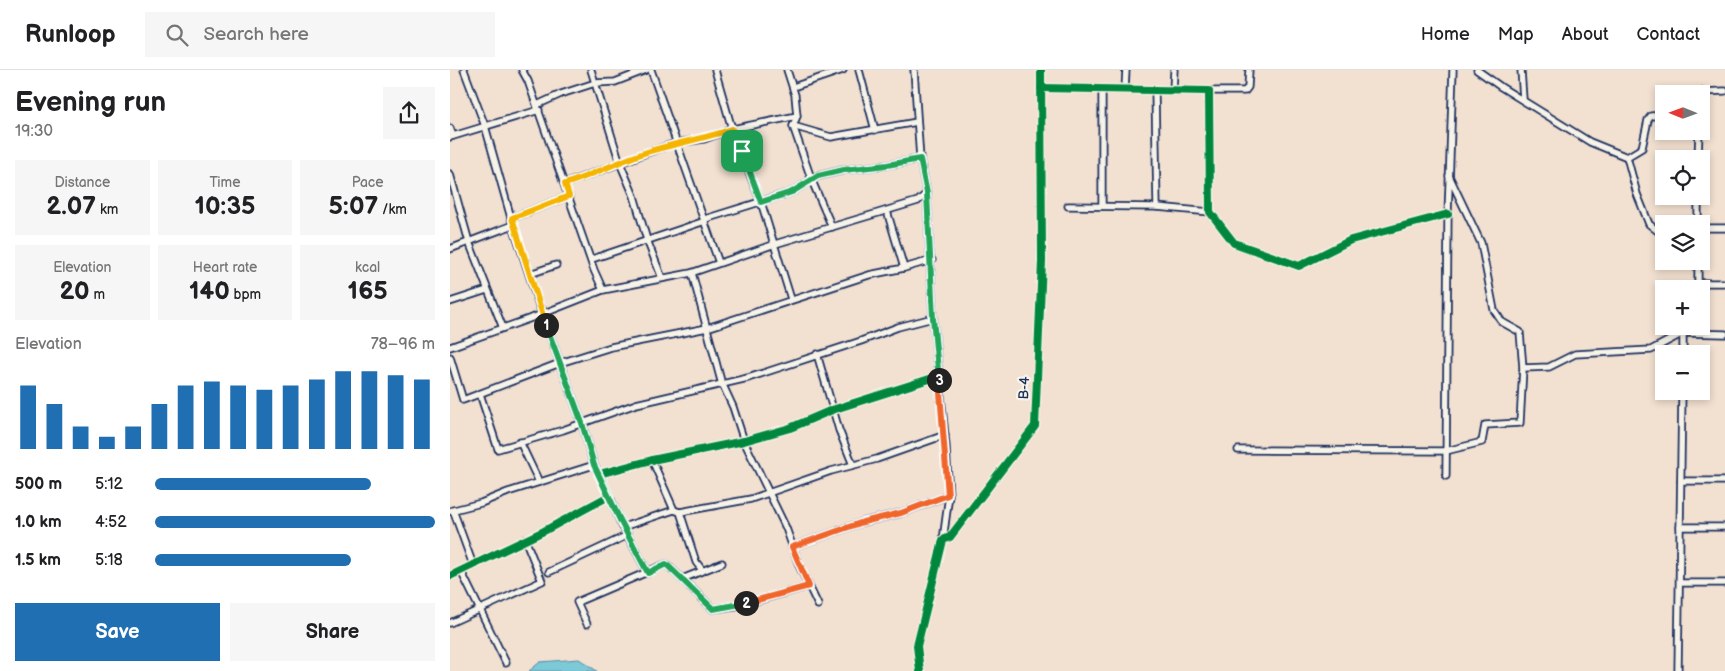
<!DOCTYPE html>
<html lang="en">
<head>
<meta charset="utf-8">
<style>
	:root { --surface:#fff; --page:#f6f6f6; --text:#202124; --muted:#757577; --line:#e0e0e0; --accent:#1f6fb2 }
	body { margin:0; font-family:"Balsamiq Sans",sans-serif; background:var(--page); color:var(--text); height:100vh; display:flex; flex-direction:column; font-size:19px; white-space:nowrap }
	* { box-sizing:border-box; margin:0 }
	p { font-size:16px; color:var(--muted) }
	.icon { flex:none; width:28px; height:28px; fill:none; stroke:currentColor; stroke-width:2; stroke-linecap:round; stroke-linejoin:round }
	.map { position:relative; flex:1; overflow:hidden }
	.side { display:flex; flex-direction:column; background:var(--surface); width:450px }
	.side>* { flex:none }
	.needle { width:32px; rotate:271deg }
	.controls { position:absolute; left:1205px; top:15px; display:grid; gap:10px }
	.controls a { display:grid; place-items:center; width:55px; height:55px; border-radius:0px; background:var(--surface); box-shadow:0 2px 8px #0003; font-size:25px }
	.pin { position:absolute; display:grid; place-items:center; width:42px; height:42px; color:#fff; margin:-21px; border-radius:10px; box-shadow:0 2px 8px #0006 }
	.km { position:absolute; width:25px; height:25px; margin:-12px; border-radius:50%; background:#222; color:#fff; font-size:14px; line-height:25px; text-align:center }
	.round { display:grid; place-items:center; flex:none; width:52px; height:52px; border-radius:0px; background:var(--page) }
	.head { display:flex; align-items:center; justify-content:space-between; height:85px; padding:0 15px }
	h1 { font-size:28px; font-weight:800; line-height:38px }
	.figures { display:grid; grid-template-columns:repeat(3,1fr); gap:8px; height:85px; padding:5px 15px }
	.figures div { display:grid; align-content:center; border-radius:0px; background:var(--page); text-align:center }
	.figures b { font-size:25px; font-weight:800 }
	.figures small { font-size:14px; font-weight:400 }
	.figures p { font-size:14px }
	.chart { height:140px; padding:10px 15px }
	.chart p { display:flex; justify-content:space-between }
	.chart svg { width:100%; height:90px; margin-top:5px; stroke:var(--accent); stroke-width:6 }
	.cta { display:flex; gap:10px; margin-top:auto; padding:10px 15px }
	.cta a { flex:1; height:58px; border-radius:0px; background:var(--accent); color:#fff; font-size:20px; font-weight:800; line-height:58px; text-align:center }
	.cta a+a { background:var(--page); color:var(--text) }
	ul { padding:0 15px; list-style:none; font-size:16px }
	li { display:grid; grid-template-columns:80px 60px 1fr; align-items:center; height:38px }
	li i { height:12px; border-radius:6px; background:var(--accent) }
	header { display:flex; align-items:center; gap:30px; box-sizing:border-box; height:70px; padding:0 25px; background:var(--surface); border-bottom:1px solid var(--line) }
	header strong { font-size:24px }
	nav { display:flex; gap:28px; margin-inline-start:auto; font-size:18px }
	.search { width:350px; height:45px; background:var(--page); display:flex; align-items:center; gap:12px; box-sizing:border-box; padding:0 18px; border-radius:0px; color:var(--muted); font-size:19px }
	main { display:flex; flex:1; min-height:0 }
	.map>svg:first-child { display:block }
	.water { fill:#7bcad7; stroke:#558ca7 }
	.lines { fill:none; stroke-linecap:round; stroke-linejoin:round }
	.minor-casing { stroke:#1b2f5e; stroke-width:9 }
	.minor { stroke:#f7f3e8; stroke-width:5.5 }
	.cycleway-casing { stroke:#f7f3e8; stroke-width:11 }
	.cycleway { stroke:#00873e; stroke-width:8 }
	.split-1-casing { stroke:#fff; stroke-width:10 }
	.split-2-casing { stroke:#fff; stroke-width:10 }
	.split-3-casing { stroke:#fff; stroke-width:10 }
	.split-4-casing { stroke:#fff; stroke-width:10 }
	.split-1 { stroke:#f5b400; stroke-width:6 }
	.split-2 { stroke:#22a559; stroke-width:6 }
	.split-3 { stroke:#f0652b; stroke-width:6 }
	.split-4 { stroke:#22a559; stroke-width:6 }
	.labels { text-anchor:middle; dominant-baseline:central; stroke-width:4.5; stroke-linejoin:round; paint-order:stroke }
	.street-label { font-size:14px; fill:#1b2f5e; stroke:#f7f3e8 }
</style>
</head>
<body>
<header>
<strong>Runloop</strong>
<div class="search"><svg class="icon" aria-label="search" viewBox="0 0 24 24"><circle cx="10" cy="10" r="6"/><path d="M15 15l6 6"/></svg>Search here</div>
<nav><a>Home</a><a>Map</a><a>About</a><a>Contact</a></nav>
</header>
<main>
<section class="side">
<div class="head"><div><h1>Evening run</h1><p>19:30</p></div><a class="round"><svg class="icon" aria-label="share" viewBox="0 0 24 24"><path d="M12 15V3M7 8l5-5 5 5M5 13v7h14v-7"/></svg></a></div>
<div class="figures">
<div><p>Distance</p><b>2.07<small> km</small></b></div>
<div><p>Time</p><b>10:35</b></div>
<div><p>Pace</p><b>5:07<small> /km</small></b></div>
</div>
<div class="figures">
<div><p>Elevation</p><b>20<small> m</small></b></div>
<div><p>Heart rate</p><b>140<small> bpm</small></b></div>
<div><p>kcal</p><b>165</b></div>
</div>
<div class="chart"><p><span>Elevation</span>78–96 m</p>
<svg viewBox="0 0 160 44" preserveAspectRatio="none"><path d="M5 44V13M15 44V22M25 44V33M35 44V38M45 44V33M55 44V22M65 44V13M75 44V11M85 44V13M95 44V15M105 44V13M115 44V10M125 44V6M135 44V6M145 44V8M155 44V10"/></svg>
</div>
<ul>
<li><b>500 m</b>5:12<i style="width:77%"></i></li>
<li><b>1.0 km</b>4:52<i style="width:100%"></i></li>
<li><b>1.5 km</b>5:18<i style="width:70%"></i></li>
</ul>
<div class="cta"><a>Save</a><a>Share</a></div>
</section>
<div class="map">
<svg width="1275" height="601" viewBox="0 0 1275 601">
	<rect width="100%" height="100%" fill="#f2e0d0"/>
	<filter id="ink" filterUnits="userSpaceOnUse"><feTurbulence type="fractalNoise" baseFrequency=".02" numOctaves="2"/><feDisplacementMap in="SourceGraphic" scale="10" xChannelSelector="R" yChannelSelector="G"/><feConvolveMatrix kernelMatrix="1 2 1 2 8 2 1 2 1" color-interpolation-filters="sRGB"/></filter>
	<g filter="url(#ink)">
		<polygon class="water" points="129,589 147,601 79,601 90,592"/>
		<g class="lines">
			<defs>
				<g id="minor">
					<polyline points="14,0 35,56 63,155 92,244 132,353 144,395 150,407"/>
					<polyline points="72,0 78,11 144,200 153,220"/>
					<polyline points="141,0 170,93 184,126 197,170 212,208"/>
					<polyline points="201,0 269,193"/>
					<polyline points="265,0 282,59 311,132 341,229"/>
					<polyline points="337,0 345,25 347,46 343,56 362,111 382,157"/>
					<polyline points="409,0 425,60"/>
					<polyline points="464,0 470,89 477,123 483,248 496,376 499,425 493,470"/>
					<polyline points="1027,0 1051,17 1140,72 1177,87 1192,78 1198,50 1201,46 1214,45"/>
					<polyline points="1071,0 1073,29"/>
					<polyline points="343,17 393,0"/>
					<polyline points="591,18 759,21 760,142 784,173 849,196 901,170 998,144"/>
					<polyline points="652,19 652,136"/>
					<polyline points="675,19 676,0"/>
					<polyline points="705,20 707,137"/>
					<polyline points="723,20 724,0"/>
					<polyline points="759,21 795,21 798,17 799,0"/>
					<polyline points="1250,24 1250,22 1275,21"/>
					<polyline points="87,35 111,24 145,13 165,12 196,0"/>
					<polyline points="343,56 381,67 467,52"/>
					<polyline points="0,58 3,66"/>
					<polyline points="0,67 89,40"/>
					<polyline points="1177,87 1187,124 1199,154 1214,166"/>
					<polyline points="1248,89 1249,61"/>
					<polyline points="0,104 19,172 53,258"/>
					<polyline points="999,106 1031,173 1044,240 1052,252 1070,262 1073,298 1099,297 1125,284 1201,280 1233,263 1275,264"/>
					<polyline points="115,114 196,83 226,73 254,69 282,59 347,46"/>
					<polyline points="618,136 707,137 760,142"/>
					<polyline points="437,141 454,198"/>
					<polyline points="62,148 119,126"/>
					<polyline points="255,149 342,122 368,106 394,100 437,95 470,89"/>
					<polyline points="1248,154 1248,126"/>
					<polyline points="1251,158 1275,158"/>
					<polyline points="0,179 63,155"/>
					<polyline points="142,189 255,151"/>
					<polyline points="1248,191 1248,213 1275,213"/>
					<polyline points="242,203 271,311 283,337 294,371 336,458 349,495 368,535"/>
					<polyline points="80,204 106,195"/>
					<polyline points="0,232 37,220"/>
					<polyline points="0,277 87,246 153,220 241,203 325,174 468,131 477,123"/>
					<polyline points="367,284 389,360 403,395"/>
					<polyline points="1233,284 1233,263"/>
					<polyline points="0,287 13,330 110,293 161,277 257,258 419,205 454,198 482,190"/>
					<polyline points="30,324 48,379 113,360 186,334 298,308 411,271 448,257 483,248"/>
					<polyline points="70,372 89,412"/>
					<polyline points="788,380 996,381 1032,372 1035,355 1070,353 1073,298"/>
					<polyline points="202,390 224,440"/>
					<polyline points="996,406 998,144 1003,0"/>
					<polyline points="1231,411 1275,411"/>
					<polyline points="158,423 170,451 198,503"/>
					<polyline points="3,440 23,495"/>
					<polyline points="0,441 31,433 58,422 144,395"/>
					<polyline points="230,442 246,492 252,500"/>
					<polyline points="173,457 224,440 230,442 301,429 381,401 427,389 495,365"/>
					<polyline points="1230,457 1275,457"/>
					<polyline points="342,477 413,452 451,443 499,425"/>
					<polyline points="11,501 56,593"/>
					<polyline points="99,502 178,465"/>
					<polyline points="0,506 94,461 159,426 149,404 202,390 294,371 340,358 382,340 489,306"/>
					<polyline points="232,509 263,539 291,535 359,516"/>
					<polyline points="1230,513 1275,513"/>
					<polyline points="0,553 92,511 75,469"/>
					<polyline points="137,554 127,532 216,494 232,509 272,493"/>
					<polyline points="470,601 467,576 493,470 500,467 585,356 592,191 591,0"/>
					<polyline points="1228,601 1232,321"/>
				</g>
			</defs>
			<use href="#minor" class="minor-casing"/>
			<use href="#minor" class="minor"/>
			<defs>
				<g id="cycleway">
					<polyline points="591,18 759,21 760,142 784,173 849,196 901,170 998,144"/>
					<polyline points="0,506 94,461 159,426 149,404 202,390 294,371 340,358 382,340 489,306"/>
					<polyline points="470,601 467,576 493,470 500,467 585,356 592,191 591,0"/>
				</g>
			</defs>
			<use href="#cycleway" class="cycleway-casing"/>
			<use href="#cycleway" class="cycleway"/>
		</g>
	</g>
	<g class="lines" filter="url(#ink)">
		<defs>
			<path id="split-1" d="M96,255L62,148L119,126L115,114C143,105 169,91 197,82C226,73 254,69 282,59L292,81"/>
			<polyline id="split-2" points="96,255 132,353 144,395 170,450 198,503 216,494 263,539 296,533"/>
			<polyline id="split-3" points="296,533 359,516 342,477 413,452 451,443 498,425 489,310"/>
			<polyline id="split-4" points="292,81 311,132 342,122 368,106 394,100 437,95 470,89 477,123 483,248 489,310"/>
		</defs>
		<use href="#split-1" class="split-1-casing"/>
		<use href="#split-2" class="split-2-casing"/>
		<use href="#split-3" class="split-3-casing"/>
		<use href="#split-4" class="split-4-casing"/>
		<use href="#split-1" class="split-1"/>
		<use href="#split-2" class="split-2"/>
		<use href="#split-3" class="split-3"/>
		<use href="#split-4" class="split-4"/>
	</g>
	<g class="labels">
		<g class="street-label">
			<text transform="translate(574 318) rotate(-87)">B-4</text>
		</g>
	</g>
</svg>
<div class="controls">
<a><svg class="needle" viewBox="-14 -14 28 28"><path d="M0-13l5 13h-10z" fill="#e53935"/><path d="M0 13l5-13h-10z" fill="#757577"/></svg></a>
<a><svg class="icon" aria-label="locate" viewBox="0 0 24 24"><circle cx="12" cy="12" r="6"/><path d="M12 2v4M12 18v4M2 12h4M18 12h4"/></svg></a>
<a><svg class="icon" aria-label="layers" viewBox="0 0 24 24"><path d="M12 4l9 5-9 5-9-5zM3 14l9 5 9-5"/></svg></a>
<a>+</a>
<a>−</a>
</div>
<div class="pin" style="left:292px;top:81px;background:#1e9e55"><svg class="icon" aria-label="arrive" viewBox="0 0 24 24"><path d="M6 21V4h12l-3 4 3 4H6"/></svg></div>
<b class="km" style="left:96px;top:255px">1</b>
<b class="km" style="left:296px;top:533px">2</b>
<b class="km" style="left:489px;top:310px">3</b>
</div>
</main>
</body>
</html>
